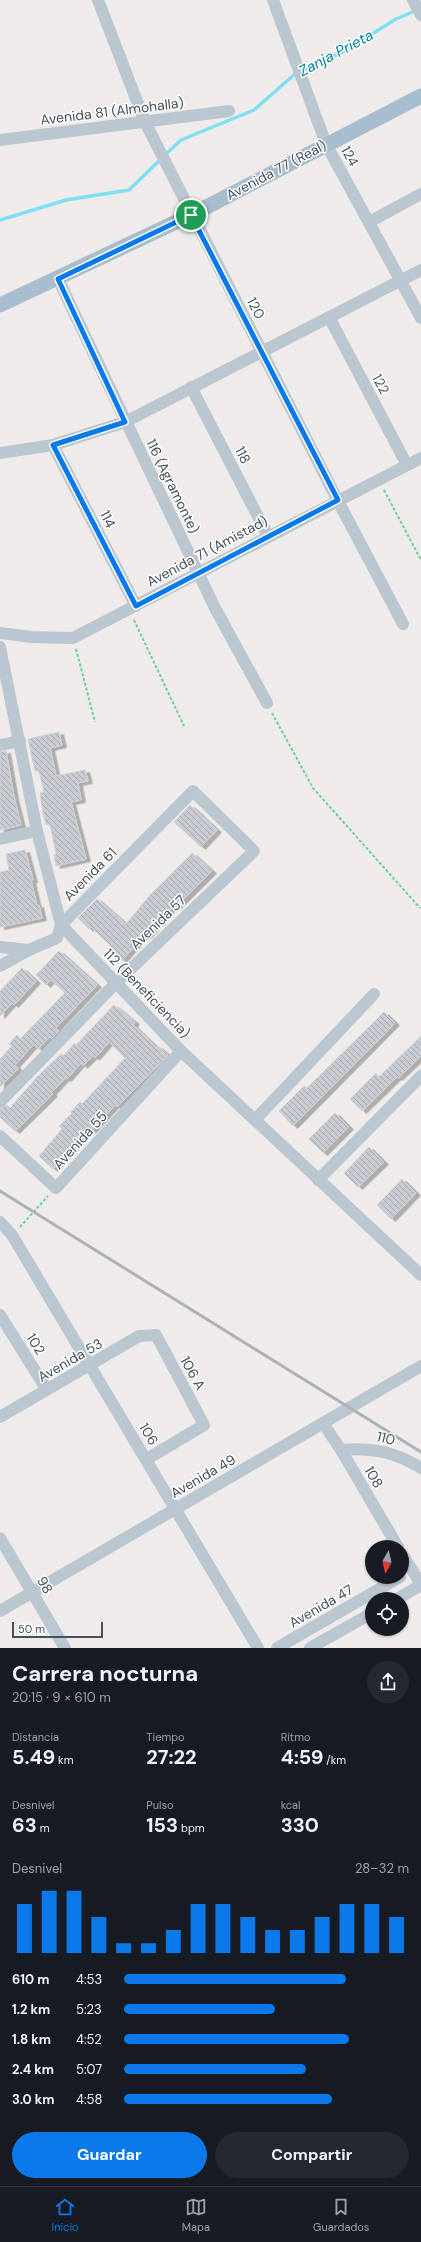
<!DOCTYPE html>
<html lang="es">
<head>
<meta charset="utf-8">
<style>
	:root { --surface:#171b24; --page:#242831; --text:#f1f3f6; --muted:#9ea1a6; --line:#363941; --accent:#0b79e9 }
	body { margin:0; font-family:"DM Sans",sans-serif; background:var(--page); color:var(--text); height:100vh; display:flex; flex-direction:column; font-size:15px; white-space:nowrap }
	* { box-sizing:border-box; margin:0 }
	p { font-size:13px; color:var(--muted) }
	.icon { flex:none; width:22px; height:22px; fill:none; stroke:currentColor; stroke-width:2; stroke-linecap:round; stroke-linejoin:round }
	.map { position:relative; height:1648px; overflow:hidden }
	.sheet { display:flex; flex-direction:column; background:var(--surface); flex:1 }
	.sheet>* { flex:none }
	.needle { width:26px; rotate:188deg }
	.buttons { position:absolute; left:365px; top:1540px; display:grid; gap:8px }
	.buttons a { display:grid; place-items:center; width:44px; height:44px; border-radius:50%; background:var(--surface); box-shadow:0 1px 3px #0004; font-size:20px }
	.scale { position:absolute; left:12px; bottom:10px; width:91px; box-sizing:border-box; padding-left:4px; border:2px solid #43505a; border-top:0; font-size:11px; line-height:14px; white-space:nowrap; color:#43505a; -webkit-text-stroke:3px #fff; paint-order:stroke }
	.pin { position:absolute; display:grid; place-items:center; width:34px; height:34px; color:#fff; margin:-17px; border:2px solid #fff; border-radius:50%; box-shadow:0 1px 4px #0007 }
	.round { display:grid; place-items:center; flex:none; width:42px; height:42px; border-radius:21px; background:var(--page) }
	.summary { display:flex; align-items:center; justify-content:space-between; height:68px; padding:0 12px }
	h1 { font-size:22px; font-weight:700; line-height:30px }
	.metrics { display:grid; grid-template-columns:repeat(3,1fr); gap:6px; height:68px; padding:4px 12px }
	.metrics div { display:grid; align-content:center }
	.metrics b { font-size:20px; font-weight:700 }
	.metrics small { font-size:11px; font-weight:400 }
	.metrics p { font-size:11px }
	.chart { height:112px; padding:8px 12px }
	.chart p { display:flex; justify-content:space-between }
	.chart svg { width:100%; height:72px; margin-top:4px; stroke:var(--accent); stroke-width:6 }
	.primary-button { display:flex; gap:8px; margin-top:auto; padding:8px 12px }
	.primary-button a { flex:1; height:46px; border-radius:24px; background:var(--accent); color:#fff; font-size:16px; font-weight:700; line-height:46px; text-align:center }
	.primary-button a+a { background:var(--page); color:var(--text) }
	ul { padding:0 12px; list-style:none; font-size:13px }
	li { display:grid; grid-template-columns:64px 48px 1fr; align-items:center; height:30px }
	li i { height:10px; border-radius:5px; background:var(--accent) }
	.tab-bar { display:flex; justify-content:space-around; align-items:center; height:56px; border-top:1px solid var(--line); background:var(--surface); font-size:11px; color:var(--muted) }
	.tab-bar a { display:grid; justify-items:center; gap:2px }
	.tab-bar .current { color:var(--accent) }
	.map>svg:first-child { display:block }
	.lines { fill:none; stroke-linecap:round; stroke-linejoin:round }
	.stream { stroke:#7ee0f2; stroke-width:3.5 }
	.building { fill:url(#building-back-hatch); stroke:#cfd2d8; filter:url(#shadow) }
	.path { stroke:#6bd199; stroke-width:2; stroke-dasharray:3 2; stroke-linecap:butt }
	.minor { stroke:#bbc7d0; stroke-width:12 }
	.major { stroke:#a8bdce; stroke-width:15 }
	.rail { stroke:#adb1b7; stroke-width:3 }
	.route-casing { stroke:#fff; stroke-width:8 }
	.route { stroke:#0b79e9; stroke-width:5 }
	.labels { text-anchor:middle; dominant-baseline:central; stroke-width:3; stroke-linejoin:round; paint-order:stroke }
	.street-label { font-size:14px; fill:#43505a; stroke:#fff }
	.water-label { font-size:15px; font-style:italic; fill:#048096; stroke:#fff }
</style>
</head>
<body>
<div class="map">
<svg width="421" height="1648" viewBox="0 0 421 1648">
	<defs>
		<pattern id="building-back-hatch" width="6" height="6" patternUnits="userSpaceOnUse"><rect width="6" height="6" fill="#c8cbd1"/><path d="M-1 5l2 2M0 0l6 6M5-1l2 2" fill="none" stroke="#a4a7ad"/></pattern>
		<filter id="shadow"><feDropShadow dx="4.5" dy="2.5" stdDeviation="0" flood-color="#0004"/></filter>
	</defs>
	<rect width="100%" height="100%" fill="#efebeb"/>
	<g class="lines">
		<g class="stream">
			<polyline points="165,155 181,140 254,110 296,73 345,51 396,19 415,11"/>
			<polyline points="0,220 66,200 129,190 161,159"/>
		</g>
	</g>
	<g class="building">
		<polygon points="59,732 62,745 50,748 56,776 85,770 88,781 78,783 81,800 71,802 86,859 56,866 54,855 56,854 50,824 46,825 43,813 40,793 44,792 39,771 35,771 28,739"/>
		<polygon points="6,751 14,797 21,825 0,830 0,752"/>
		<polygon points="190,805 217,830 201,847 174,822"/>
		<polygon points="25,850 33,880 31,880 37,906 39,905 42,918 0,927 0,872 9,870 6,854"/>
		<polygon points="192,853 212,871 175,908 173,906 147,936 145,935 122,960 111,950 113,948 91,927 89,929 78,918 97,899 126,924 151,894"/>
		<polygon points="59,951 97,985 56,1028 59,1031 52,1038 50,1037 38,1049 34,1044 15,1065 18,1069 0,1087 0,1059 12,1046 9,1044 17,1035 20,1039 65,993 51,980 46,985 36,975"/>
		<polygon points="22,968 36,981 14,1005 12,1003 0,1016 0,991"/>
		<polygon points="114,1005 135,1022 133,1025 157,1048 158,1046 168,1055 117,1107 115,1105 91,1131 90,1130 53,1169 39,1156 62,1129 59,1126 72,1113 71,1112 80,1102 82,1104 125,1058 109,1042 95,1058 93,1056 83,1066 81,1063 67,1079 65,1078 51,1093 53,1094 15,1131 0,1117 0,1109 7,1105 10,1108 36,1078 61,1054 63,1056 75,1043 76,1045"/>
		<polygon points="384,1012 395,1023 293,1126 279,1111 304,1086 307,1088"/>
		<polygon points="421,1036 421,1056 398,1078 397,1077 362,1111 350,1099 376,1073 379,1077"/>
		<polygon points="335,1113 349,1127 323,1153 309,1139"/>
		<polygon points="369,1147 384,1162 358,1187 344,1173"/>
		<polygon points="402,1179 416,1193 391,1219 377,1205"/>
	</g>
	<g class="lines">
		<g class="path">
			<polyline points="384,490 421,560"/>
			<polyline points="134,620 184,726"/>
			<polyline points="76,649 95,722"/>
			<polyline points="272,713 313,788 420,908"/>
			<polyline points="20,1227 48,1196"/>
		</g>
		<g class="minor">
			<polyline points="98,0 145,122 338,501 403,624"/>
			<polyline points="273,0 326,144 421,318"/>
			<polyline points="413,0 421,15"/>
			<polyline points="0,140 229,111"/>
			<polyline points="369,222 421,194"/>
			<polyline points="58,279 215,608 267,703"/>
			<polyline points="329,317 407,465"/>
			<polyline points="191,387 268,536"/>
			<polyline points="53,445 136,606"/>
			<polyline points="0,453 53,445 125,422 421,270"/>
			<polyline points="0,633 31,637 73,638 421,458"/>
			<polyline points="0,647 37,831 61,925 181,1051 421,1275"/>
			<polyline points="0,745 20,741"/>
			<polyline points="0,839 37,831"/>
			<polyline points="0,947 29,950 57,938 61,925 193,791 254,851 116,983 0,1102"/>
			<polyline points="0,966 29,950"/>
			<polyline points="255,1120 374,994"/>
			<polyline points="0,1136 56,1188 181,1051"/>
			<polyline points="318,1180 421,1076"/>
			<polyline points="0,1222 12,1235 258,1648"/>
			<polyline points="0,1315 47,1390"/>
			<polyline points="0,1417 139,1336 156,1335 204,1425 147,1459"/>
			<polyline points="323,1423 341,1450 398,1547"/>
			<path d="M341,1450C372,1447 395,1452 421,1468"/>
			<polyline points="0,1538 65,1648"/>
			<polyline points="402,1554 421,1584"/>
			<polyline points="397,1599 421,1585"/>
			<polyline points="0,1611 421,1366"/>
			<polyline points="277,1648 400,1577"/>
			<polyline points="310,1648 372,1613"/>
		</g>
		<polyline class="major" points="0,305 191,215 421,96"/>
		<polyline class="rail" points="0,1191 421,1452"/>
	</g>
	<g class="lines">
		<defs>
			<polygon id="route" points="191,215 338,500 136,606 53,445 125,422 58,279"/>
		</defs>
		<use href="#route" class="route-casing"/>
		<use href="#route" class="route"/>
	</g>
	<g class="labels">
		<g class="street-label">
			<text transform="translate(112 111) rotate(-7)">Avenida 81 (Almohalla)</text>
			<text transform="translate(350 156) rotate(61)">124</text>
			<text transform="translate(276 170) rotate(-28)">Avenida 77 (Real)</text>
			<text transform="translate(256 308) rotate(63)">120</text>
			<text transform="translate(381 384) rotate(62)">122</text>
			<text transform="translate(243 455) rotate(63)">118</text>
			<text transform="translate(173 486) rotate(64)">116 (Agramonte)</text>
			<text transform="translate(108 519) rotate(63)">114</text>
			<text transform="translate(207 551) rotate(-28)">Avenida 71 (Amistad)</text>
			<text transform="translate(90 874) rotate(-45)">Avenida 61</text>
			<text transform="translate(158 922) rotate(-44)">Avenida 57</text>
			<text transform="translate(147 993) rotate(46)">112 (Beneficiencia)</text>
			<text transform="translate(80 1140) rotate(-48)">Avenida 55</text>
			<text transform="translate(36 1344) rotate(58)">102</text>
			<text transform="translate(70 1360) rotate(-30)">Avenida 53</text>
			<text transform="translate(193 1373) rotate(61)">106 A</text>
			<text transform="translate(149 1434) rotate(59)">106</text>
			<text transform="translate(386 1438) rotate(14)">110</text>
			<text transform="translate(203 1476) rotate(-30)">Avenida 49</text>
			<text transform="translate(374 1477) rotate(60)">108</text>
			<text transform="translate(45 1585) rotate(60)">98</text>
			<text transform="translate(321 1606) rotate(-30)">Avenida 47</text>
		</g>
		<g class="water-label">
			<text transform="translate(336 53) rotate(-28)">Zanja Prieta</text>
		</g>
	</g>
</svg>
<div class="buttons">
<a><svg class="needle" viewBox="-14 -14 28 28"><path d="M0-13l5 13h-10z" fill="#e53935"/><path d="M0 13l5-13h-10z" fill="#9ea1a6"/></svg></a>
<a><svg class="icon" aria-label="locate" viewBox="0 0 24 24"><circle cx="12" cy="12" r="6"/><path d="M12 2v4M12 18v4M2 12h4M18 12h4"/></svg></a>
</div>
<div class="scale">50 m</div>
<div class="pin" style="left:191px;top:215px;background:#1e9e55"><svg class="icon" aria-label="arrive" viewBox="0 0 24 24"><path d="M6 21V4h12l-3 4 3 4H6"/></svg></div>
</div>
<section class="sheet">
<div class="summary"><div><h1>Carrera nocturna</h1><p>20:15 · 9 × 610 m</p></div><a class="round"><svg class="icon" aria-label="share" viewBox="0 0 24 24"><path d="M12 15V3M7 8l5-5 5 5M5 13v7h14v-7"/></svg></a></div>
<div class="metrics">
<div><p>Distancia</p><b>5.49<small> km</small></b></div>
<div><p>Tiempo</p><b>27:22</b></div>
<div><p>Ritmo</p><b>4:59<small> /km</small></b></div>
</div>
<div class="metrics">
<div><p>Desnivel</p><b>63<small> m</small></b></div>
<div><p>Pulso</p><b>153<small> bpm</small></b></div>
<div><p>kcal</p><b>330</b></div>
</div>
<div class="chart"><p><span>Desnivel</span>28–32 m</p>
<svg viewBox="0 0 160 44" preserveAspectRatio="none"><path d="M5 44V14M15 44V6M25 44V6M35 44V22M45 44V38M55 44V38M65 44V30M75 44V14M85 44V14M95 44V22M105 44V30M115 44V30M125 44V22M135 44V14M145 44V14M155 44V22"/></svg>
</div>
<ul>
<li><b>610 m</b>4:53<i style="width:78%"></i></li>
<li><b>1.2 km</b>5:23<i style="width:53%"></i></li>
<li><b>1.8 km</b>4:52<i style="width:79%"></i></li>
<li><b>2.4 km</b>5:07<i style="width:64%"></i></li>
<li><b>3.0 km</b>4:58<i style="width:73%"></i></li>
</ul>
<div class="primary-button"><a>Guardar</a><a>Compartir</a></div>
</section>
<nav class="tab-bar">
<a class="current"><svg class="icon" aria-label="home" viewBox="0 0 24 24"><path d="M3 11l9-7 9 7M6 9v11h12V9"/></svg>Inicio</a>
<a><svg class="icon" aria-label="map" viewBox="0 0 24 24"><path d="M3 6l6-2 6 2 6-2v14l-6 2-6-2-6 2zM9 4v14M15 6v14"/></svg>Mapa</a>
<a><svg class="icon" aria-label="saved" viewBox="0 0 24 24"><path d="M7 4h10v16l-5-4-5 4z"/></svg>Guardados</a>
</nav>
</body>
</html>
